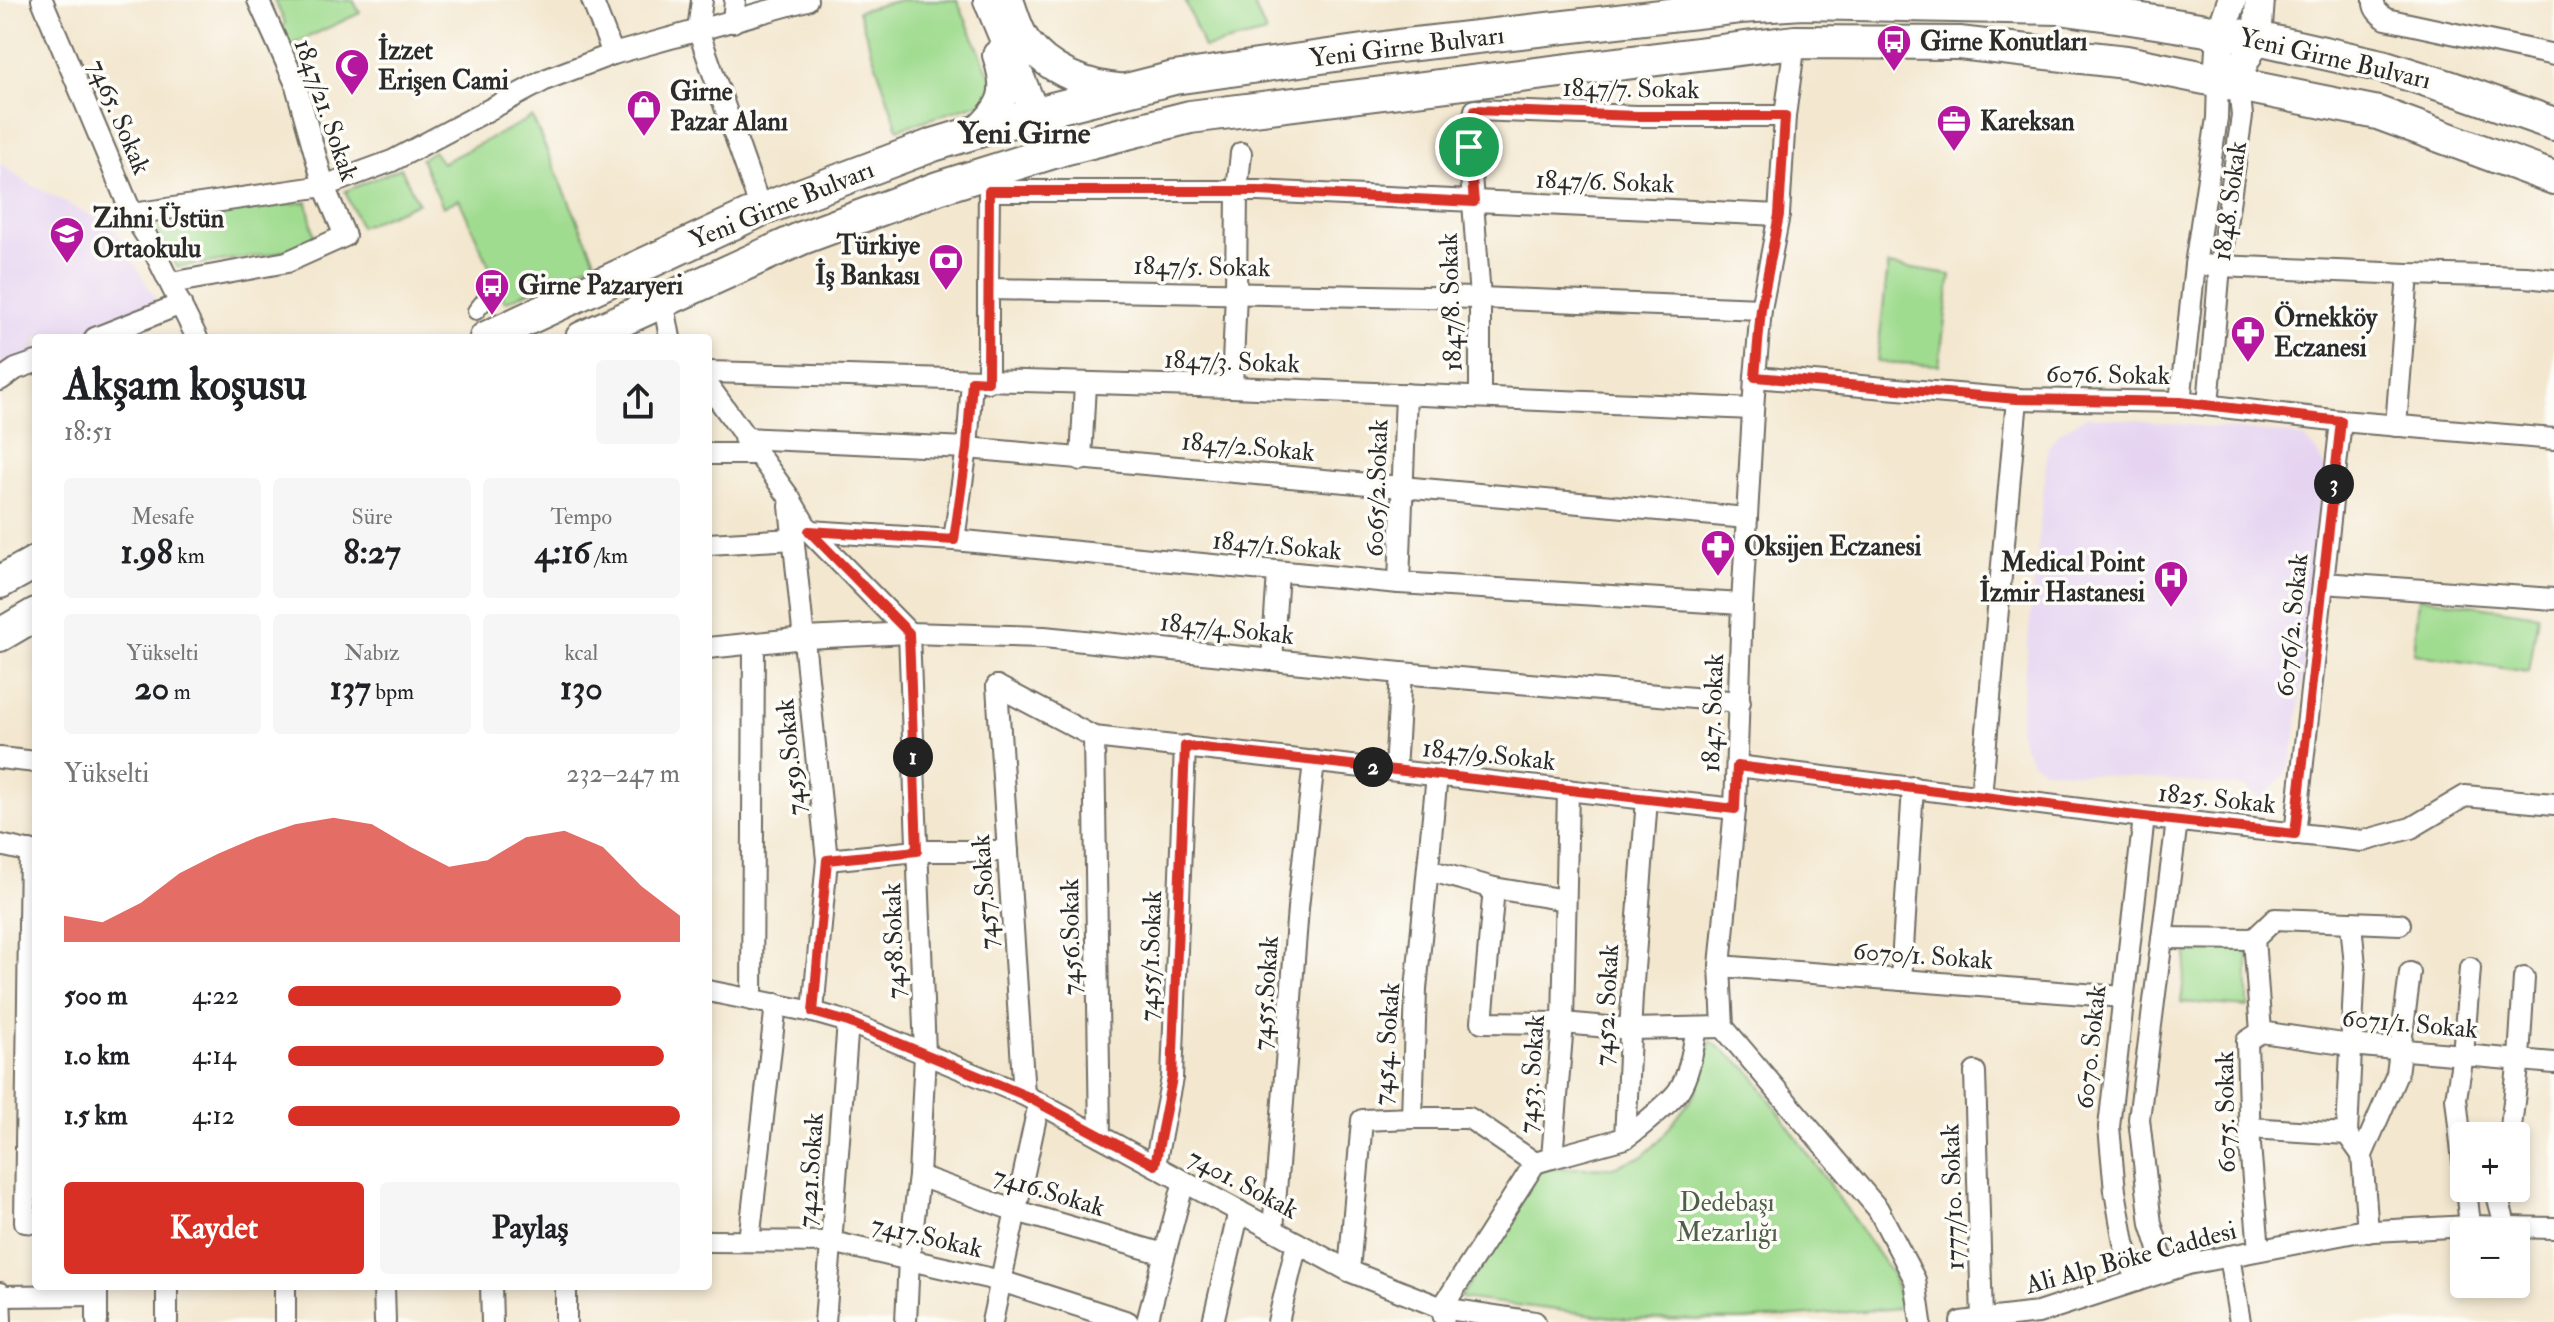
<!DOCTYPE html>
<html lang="tr">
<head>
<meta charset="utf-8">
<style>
	:root { --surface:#fff; --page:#f6f6f6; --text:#202124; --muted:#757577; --accent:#d93025 }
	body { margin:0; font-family:"IM FELL Double Pica",serif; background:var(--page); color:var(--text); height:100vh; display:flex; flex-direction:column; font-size:30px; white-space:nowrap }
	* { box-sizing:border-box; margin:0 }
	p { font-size:26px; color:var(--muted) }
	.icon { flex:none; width:44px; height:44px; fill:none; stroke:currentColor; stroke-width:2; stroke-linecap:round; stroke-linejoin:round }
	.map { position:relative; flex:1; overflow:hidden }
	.panel { position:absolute; left:32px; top:334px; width:680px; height:956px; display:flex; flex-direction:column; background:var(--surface); border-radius:8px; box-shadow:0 4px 12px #0003 }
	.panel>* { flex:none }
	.tools { position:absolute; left:2450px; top:1122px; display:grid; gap:16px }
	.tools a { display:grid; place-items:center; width:80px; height:80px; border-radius:8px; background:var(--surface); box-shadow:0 4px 12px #0003; font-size:40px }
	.pin { position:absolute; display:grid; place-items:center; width:68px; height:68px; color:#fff; margin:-34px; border:4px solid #fff; border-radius:50%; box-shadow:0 2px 8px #0007 }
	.km { position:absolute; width:40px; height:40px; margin:-20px; border-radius:50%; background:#222; color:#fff; font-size:22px; line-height:40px; text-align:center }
	.round { display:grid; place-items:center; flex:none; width:84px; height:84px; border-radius:8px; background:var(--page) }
	.overview { display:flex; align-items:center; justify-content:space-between; height:136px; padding:0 32px }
	h1 { font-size:44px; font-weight:700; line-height:60px }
	.figures { display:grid; grid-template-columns:repeat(3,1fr); gap:12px; height:136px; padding:8px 32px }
	.figures div { display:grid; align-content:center; border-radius:8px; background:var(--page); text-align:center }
	.figures b { font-size:34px; font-weight:700 }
	.figures small { font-size:22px; font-weight:400 }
	.figures p { font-size:22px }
	.chart { height:224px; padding:16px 32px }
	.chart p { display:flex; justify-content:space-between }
	.chart svg { width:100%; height:144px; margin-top:8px; fill:var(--accent); opacity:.7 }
	.primary-button { display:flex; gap:16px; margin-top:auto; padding:16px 32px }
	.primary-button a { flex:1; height:92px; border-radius:8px; background:var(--accent); color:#fff; font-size:32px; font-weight:700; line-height:92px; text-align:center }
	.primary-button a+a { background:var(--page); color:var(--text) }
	ul { padding:0 32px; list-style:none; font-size:26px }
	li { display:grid; grid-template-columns:128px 96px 1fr; align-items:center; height:60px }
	li i { height:20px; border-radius:10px; background:var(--accent) }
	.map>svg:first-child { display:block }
	.built { fill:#e5d3f1 }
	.green { fill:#a0dc90; stroke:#66845e; stroke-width:2 }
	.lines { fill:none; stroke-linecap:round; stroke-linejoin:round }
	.pedestrian-casing { stroke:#716d64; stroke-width:20 }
	.minor-casing { stroke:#716d64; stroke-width:24 }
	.secondary-casing { stroke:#716d64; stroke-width:32 }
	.primary-casing { stroke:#716d64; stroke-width:36 }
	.pedestrian { stroke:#fff; stroke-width:16 }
	.minor { stroke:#fff; stroke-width:20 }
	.secondary { stroke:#fff; stroke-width:28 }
	.primary { stroke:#fff; stroke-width:32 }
	.route-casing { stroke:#fff; stroke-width:16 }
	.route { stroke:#d93025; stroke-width:10 }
	.labels { text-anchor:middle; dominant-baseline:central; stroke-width:7; stroke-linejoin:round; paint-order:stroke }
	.poi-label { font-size:26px; font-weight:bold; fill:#2b2b2b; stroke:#fdfcf7; text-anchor:start }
	.street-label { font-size:26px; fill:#2b2b2b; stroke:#fdfcf7 }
	.park-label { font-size:26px; fill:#4e6049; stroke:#fdfcf7 }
	.quarter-label { font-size:30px; font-weight:bold; fill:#2b2b2b; stroke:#fdfcf7 }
</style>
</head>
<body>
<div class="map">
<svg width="2554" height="1322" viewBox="0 0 2554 1322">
	<rect width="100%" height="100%" fill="#fdfcf7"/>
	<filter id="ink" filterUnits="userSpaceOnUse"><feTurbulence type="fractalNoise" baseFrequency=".0125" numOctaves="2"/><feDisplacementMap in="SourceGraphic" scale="16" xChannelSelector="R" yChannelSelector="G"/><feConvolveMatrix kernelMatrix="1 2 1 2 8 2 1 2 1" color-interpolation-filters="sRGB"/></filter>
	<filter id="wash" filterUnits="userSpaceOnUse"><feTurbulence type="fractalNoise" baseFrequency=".006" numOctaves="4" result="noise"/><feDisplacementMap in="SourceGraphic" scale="32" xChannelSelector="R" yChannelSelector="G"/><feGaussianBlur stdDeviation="1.8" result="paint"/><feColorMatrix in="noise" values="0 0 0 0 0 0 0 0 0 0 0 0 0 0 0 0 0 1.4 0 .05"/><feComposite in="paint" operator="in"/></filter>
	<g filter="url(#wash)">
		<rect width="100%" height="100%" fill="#f3e7cf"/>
		<g class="built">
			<polygon points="0,163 24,181 113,227 157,302 74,338 36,338 36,354 0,370"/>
			<polygon points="2087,416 2289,434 2306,439 2317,452 2325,470 2326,490 2292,763 2280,780 2259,799 2246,787 2045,770 2033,762 2024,747 2019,728 2048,447 2057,434"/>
		</g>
		<g class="green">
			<polygon points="274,0 353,0 360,13 287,47 280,33 285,22"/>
			<polygon points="900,0 957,0 992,80 986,101 898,129 858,11"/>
			<polygon points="1185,0 1252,0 1266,33 1204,48"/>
			<polygon points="532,117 596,262 505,302 459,199 443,207 421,159 433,151 442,163"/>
			<polygon points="401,168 418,203 360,227 345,191"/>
			<polygon points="307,202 315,240 273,254 177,267 151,219"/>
			<polygon points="1888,265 1951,275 1939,365 1877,362"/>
			<polygon points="2419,597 2538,615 2529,672 2414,654"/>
			<polygon points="2188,944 2240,944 2248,950 2248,1007 2181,1002"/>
			<polygon points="1711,1041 1749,1070 1892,1274 1902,1308 1743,1320 1628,1319 1460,1298 1541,1169 1613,1167 1643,1156 1660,1140 1695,1094"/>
		</g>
	</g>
	<g filter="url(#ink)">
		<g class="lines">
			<defs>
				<polyline id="pedestrian" points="476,311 490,294"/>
				<g id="minor">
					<polyline points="42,0 132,214 147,237 197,338"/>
					<polyline points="592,0 613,54"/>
					<polyline points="702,0 698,30 761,210"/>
					<path d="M2374,0C2373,9 2379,14 2386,19L2554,55"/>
					<polyline points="733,22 735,0"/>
					<polyline points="1795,42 1785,116 1779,215 1761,309 1755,377 1742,604 1735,809 1720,966 1723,1027 1878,1209 1915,1280 1921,1322"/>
					<polyline points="132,214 324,186 392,161 547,79 613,54 807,0"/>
					<polyline points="2195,265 2408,274 2396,426"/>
					<polyline points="2408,274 2526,277 2554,280"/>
					<polyline points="171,283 287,262 345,236 324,186 295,82 258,0"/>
					<polyline points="663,300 670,338"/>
					<polyline points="1761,309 1480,298 988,289 989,191 1258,191 1779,215"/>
					<polyline points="95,338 181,304"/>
					<polyline points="708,372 1232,387 1753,409"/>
					<polyline points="1755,377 2017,399 2180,402 2341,421 2554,439"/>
					<polyline points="0,380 16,369 36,362"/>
					<polyline points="988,382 988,289"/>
					<polyline points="708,385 789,497 809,531 909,633 925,1054 919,1176 909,1259 906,1322"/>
					<polyline points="1232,387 1236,293 1237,191 1241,153"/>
					<polyline points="1480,397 1480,298 1469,147 1475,110 1637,116 1785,116"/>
					<polyline points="2180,402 2195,265 2217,118 2218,81"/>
					<polyline points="2208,405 2220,266 2242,116 2239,85"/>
					<polyline points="744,438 967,448 1747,518"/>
					<polyline points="708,454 756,454"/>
					<polyline points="1081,460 1085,384"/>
					<polyline points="790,506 827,860 813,1012"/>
					<polyline points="809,531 954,540 1399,583 1742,604"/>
					<polyline points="954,540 967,448 972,381"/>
					<polyline points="708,544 794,539"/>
					<polyline points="1399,583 1406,394"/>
					<polyline points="2323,583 2554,599"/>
					<polyline points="708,648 805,638 909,633 1044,637 1401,673 1740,702"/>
					<polyline points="1272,660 1278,573"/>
					<polyline points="997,686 1094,737 1735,809"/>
					<polyline points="997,686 1024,1095"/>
					<polyline points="1094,737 1100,1136"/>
					<polyline points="0,758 36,762"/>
					<polyline points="1737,766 2144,817 2363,841 2411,828 2465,796 2554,804"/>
					<polyline points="1395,770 1401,673"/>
					<polyline points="1981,797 2017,399"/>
					<polyline points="2295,834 2341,421"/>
					<polyline points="0,845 36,853"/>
					<polyline points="30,851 25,1222 36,1223"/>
					<polyline points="827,860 917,851 1008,851"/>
					<polyline points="1428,870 1494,888 1565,900"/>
					<polyline points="1494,888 1482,1022 1563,1023 1631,1029 1723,1027"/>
					<polyline points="2351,923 2355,966 2347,1134 2362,1155"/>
					<polyline points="2162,938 2254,939"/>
					<polyline points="1720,966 2123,997"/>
					<polyline points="1901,980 1913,787"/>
					<polyline points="708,991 813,1012 848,1022 1024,1095 1349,1271 1442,1308 1535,1322"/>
					<polyline points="752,1000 754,645"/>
					<polyline points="2261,1032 2350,1045 2554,1063"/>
					<polyline points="1975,1072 1982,1320"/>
					<polyline points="1412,1118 1469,1118 1535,1163"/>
					<polyline points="2250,1128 2347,1134"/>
					<polyline points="2510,1136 2519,1058 2524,978"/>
					<path d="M1625,1138C1636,1131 1673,1100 1679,1090C1690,1073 1693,1048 1697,1028"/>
					<polyline points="1552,1158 1625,1138 1632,995 1647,799"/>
					<polyline points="1155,1165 1172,1078 1185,746"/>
					<polyline points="2464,1171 2456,1098 2463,1055 2470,968"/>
					<polyline points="919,1176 1016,1211 1164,1254"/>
					<polyline points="2466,1188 2470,1226"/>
					<polyline points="2501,1188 2498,1199 2506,1228"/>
					<polyline points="1273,1230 1298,908 1314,761"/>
					<polyline points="2368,1232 2362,1155 2397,1074 2410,973"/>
					<polyline points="708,1241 832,1242 1001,1281 1128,1322"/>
					<polyline points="749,1241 776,1004"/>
					<polyline points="2259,1250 2250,1145 2247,1041 2261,1032 2254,939 2275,919 2400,924"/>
					<polyline points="2229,1256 2240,1322"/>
					<polyline points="1349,1271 1362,1120 1412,1118 1416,989 1437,775"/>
					<polyline points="2166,1271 2151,1224 2139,1119 2177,821"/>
					<polyline points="2137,1281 2124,1243 2115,1191 2109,1127 2144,817"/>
					<polyline points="97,1286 97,1322"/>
					<polyline points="167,1286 167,1322"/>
					<polyline points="285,1286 285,1322"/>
					<polyline points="384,1286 385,1322"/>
					<polyline points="491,1286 492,1322"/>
					<polyline points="0,1293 1,1322"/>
					<polyline points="1,1296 97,1295"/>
					<polyline points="1444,1318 1442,1308 1535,1163 1552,1158 1563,1023 1568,790"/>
					<polyline points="566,1322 566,1286"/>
					<polyline points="825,1322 848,1022"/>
					<polyline points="992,1322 1039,1103"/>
					<polyline points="1147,1322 1184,1181"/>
					<polyline points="1213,1322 1239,1211"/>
					<polyline points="1278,1322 1297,1243"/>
					<polyline points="1961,1322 2038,1313 2188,1264 2355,1232 2470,1226 2554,1228"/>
				</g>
				<g id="secondary">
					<polyline points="988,0 1035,114 1063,149"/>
					<path d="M1009,0C1014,13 1018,30 1026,41C1050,73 1089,86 1126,89"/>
					<polyline points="2218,81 2221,33 2232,0"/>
					<polyline points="2239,85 2241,68 2257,38 2260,0"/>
					<path d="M976,132C1005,105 1009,92 997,55"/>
				</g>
				<g id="primary">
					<polyline points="486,338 761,210 933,145 1052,109 1174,78 1398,46 1740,7 1803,3 2059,8 2124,17 2257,38 2382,66 2452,88 2554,124"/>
					<polyline points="582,338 802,238 938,188 1063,149 1190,117 1795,42 1959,43 2126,62 2378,113 2554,178"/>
					<polyline points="0,582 36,562"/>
					<polyline points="0,635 36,614"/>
				</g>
			</defs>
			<use href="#pedestrian" class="pedestrian-casing"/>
			<use href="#minor" class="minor-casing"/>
			<use href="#secondary" class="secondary-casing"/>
			<use href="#primary" class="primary-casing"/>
			<use href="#pedestrian" class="pedestrian"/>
			<use href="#minor" class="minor"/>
			<use href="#secondary" class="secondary"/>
			<use href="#primary" class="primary"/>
		</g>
	</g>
	<g class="lines" filter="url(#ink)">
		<defs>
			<polygon id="route" points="1475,110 1637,116 1785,116 1779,215 1761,309 1755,377 2017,399 2180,402 2341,421 2295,834 2144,817 1737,766 1735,809 1185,746 1172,1078 1155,1165 1024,1095 848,1022 813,1012 827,860 917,851 909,633 809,531 954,540 967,448 972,381 988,382 989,191 1258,191 1474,202 1469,147"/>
		</defs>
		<use href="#route" class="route-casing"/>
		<use href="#route" class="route"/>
	</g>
	<defs>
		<symbol id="bus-pin" viewBox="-11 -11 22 30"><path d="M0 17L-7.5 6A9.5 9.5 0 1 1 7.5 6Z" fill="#b5179e" stroke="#fdfcf7"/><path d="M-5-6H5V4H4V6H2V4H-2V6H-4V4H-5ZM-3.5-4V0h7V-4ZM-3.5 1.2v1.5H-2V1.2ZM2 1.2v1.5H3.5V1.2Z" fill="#fff"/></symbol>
		<symbol id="mosque-pin" viewBox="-11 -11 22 30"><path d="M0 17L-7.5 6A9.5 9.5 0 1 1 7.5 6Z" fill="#b5179e" stroke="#fdfcf7"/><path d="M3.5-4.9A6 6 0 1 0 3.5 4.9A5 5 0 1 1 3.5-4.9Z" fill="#fff"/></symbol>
		<symbol id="shop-pin" viewBox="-11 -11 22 30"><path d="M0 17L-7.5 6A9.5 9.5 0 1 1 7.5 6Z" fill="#b5179e" stroke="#fdfcf7"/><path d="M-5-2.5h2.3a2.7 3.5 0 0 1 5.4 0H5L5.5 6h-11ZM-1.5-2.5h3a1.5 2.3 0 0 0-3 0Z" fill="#fff"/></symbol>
		<symbol id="office-pin" viewBox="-11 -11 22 30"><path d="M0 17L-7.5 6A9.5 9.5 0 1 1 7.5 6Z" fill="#b5179e" stroke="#fdfcf7"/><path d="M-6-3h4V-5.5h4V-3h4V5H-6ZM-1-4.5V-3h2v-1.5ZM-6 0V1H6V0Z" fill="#fff"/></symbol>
		<symbol id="school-pin" viewBox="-11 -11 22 30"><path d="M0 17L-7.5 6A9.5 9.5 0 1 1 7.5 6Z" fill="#b5179e" stroke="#fdfcf7"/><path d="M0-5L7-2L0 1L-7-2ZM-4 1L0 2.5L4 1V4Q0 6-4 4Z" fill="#fff"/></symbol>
		<symbol id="bank-pin" viewBox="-11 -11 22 30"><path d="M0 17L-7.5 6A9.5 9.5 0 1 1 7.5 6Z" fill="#b5179e" stroke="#fdfcf7"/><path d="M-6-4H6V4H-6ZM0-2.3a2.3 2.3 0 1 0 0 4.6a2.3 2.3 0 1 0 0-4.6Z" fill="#fff"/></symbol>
		<symbol id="pharmacy-pin" viewBox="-11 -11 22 30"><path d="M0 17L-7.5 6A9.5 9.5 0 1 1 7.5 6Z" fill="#b5179e" stroke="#fdfcf7"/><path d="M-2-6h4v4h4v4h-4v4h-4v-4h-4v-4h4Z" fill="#fff"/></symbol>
		<symbol id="hospital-pin" viewBox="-11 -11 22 30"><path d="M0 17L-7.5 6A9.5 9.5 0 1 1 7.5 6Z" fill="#b5179e" stroke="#fdfcf7"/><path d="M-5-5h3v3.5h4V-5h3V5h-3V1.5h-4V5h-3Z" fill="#fff"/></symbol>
	</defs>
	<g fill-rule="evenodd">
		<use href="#bus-pin" x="1874" y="22" width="40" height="54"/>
		<use href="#mosque-pin" x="332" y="46" width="40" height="54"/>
		<use href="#shop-pin" x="624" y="87" width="40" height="54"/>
		<use href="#office-pin" x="1934" y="102" width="40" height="54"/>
		<use href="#school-pin" x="47" y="214" width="40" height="54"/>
		<use href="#bank-pin" x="926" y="241" width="40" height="54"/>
		<use href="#bus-pin" x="472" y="266" width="40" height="54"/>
		<use href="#pharmacy-pin" x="2228" y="313" width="40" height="54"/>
		<use href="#pharmacy-pin" x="1698" y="527" width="40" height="54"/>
		<use href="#hospital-pin" x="2151" y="558" width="40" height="54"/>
	</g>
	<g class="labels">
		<g class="poi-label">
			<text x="1920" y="42">Girne Konutları</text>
			<text x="378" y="51">İzzet<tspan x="378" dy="30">Erişen Cami</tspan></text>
			<text x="670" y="92">Girne<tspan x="670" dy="30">Pazar Alanı</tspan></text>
			<text x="1980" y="122">Kareksan</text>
			<text x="93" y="219">Zihni Üstün<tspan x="93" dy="30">Ortaokulu</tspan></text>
			<text x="920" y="246" text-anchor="end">Türkiye<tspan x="920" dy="30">İş Bankası</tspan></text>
			<text x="518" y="286">Girne Pazaryeri</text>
			<text x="2274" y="318">Örnekköy<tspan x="2274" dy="30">Eczanesi</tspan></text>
			<text x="1744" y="547">Oksijen Eczanesi</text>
			<text x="2145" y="563" text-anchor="end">Medical Point<tspan x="2145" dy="30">İzmir Hastanesi</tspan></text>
		</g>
		<g class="street-label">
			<text transform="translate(1407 47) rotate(-7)">Yeni Girne Bulvarı</text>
			<text transform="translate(2335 59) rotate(13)">Yeni Girne Bulvarı</text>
			<text transform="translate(1631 89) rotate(1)">1847/7. Sokak</text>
			<text transform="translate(326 110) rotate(71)">1847/21. Sokak</text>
			<text transform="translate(119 117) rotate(67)">7465. Sokak</text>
			<text transform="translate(1605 182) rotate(2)">1847/6. Sokak</text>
			<text transform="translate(2230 201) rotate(-82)">1848. Sokak</text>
			<text transform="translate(782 205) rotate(-22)">Yeni Girne Bulvarı</text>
			<text transform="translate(1202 267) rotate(1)">1847/5. Sokak</text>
			<text transform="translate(1451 302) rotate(-92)">1847/8. Sokak</text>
			<text transform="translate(1232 362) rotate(2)">1847/3. Sokak</text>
			<text transform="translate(2108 375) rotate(1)">6076. Sokak</text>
			<text transform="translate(1248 447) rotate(5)">1847/2.Sokak</text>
			<text transform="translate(1377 488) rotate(-88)">6065/2.Sokak</text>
			<text transform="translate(1277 546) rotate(5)">1847/1.Sokak</text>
			<text transform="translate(2292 625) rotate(-84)">6076/2. Sokak</text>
			<text transform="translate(1227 629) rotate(6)">1847/4.Sokak</text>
			<text transform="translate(1713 713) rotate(-88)">1847. Sokak</text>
			<text transform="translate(1489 755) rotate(6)">1847/9.Sokak</text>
			<text transform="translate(791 757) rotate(-96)">7459.Sokak</text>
			<text transform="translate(2217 799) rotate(6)">1825. Sokak</text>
			<text transform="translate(985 892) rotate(-94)">7457.Sokak</text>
			<text transform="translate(1071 937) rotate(-91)">7456.Sokak</text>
			<text transform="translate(894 941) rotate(-92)">7458.Sokak</text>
			<text transform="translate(1151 956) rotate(-88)">7455/1.Sokak</text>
			<text transform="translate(1923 956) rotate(4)">6070/1. Sokak</text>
			<text transform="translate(1266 993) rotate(-86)">7455.Sokak</text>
			<text transform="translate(1607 1005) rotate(-87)">7452. Sokak</text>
			<text transform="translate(2410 1024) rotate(5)">6071/1. Sokak</text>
			<text transform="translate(1387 1044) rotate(-86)">7454. Sokak</text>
			<text transform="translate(2091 1047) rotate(-84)">6070. Sokak</text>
			<text transform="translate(1532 1074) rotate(-86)">7453. Sokak</text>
			<text transform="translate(2226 1112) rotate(-91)">6075. Sokak</text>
			<text transform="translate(811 1170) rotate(-86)">7421.Sokak</text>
			<text transform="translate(1243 1184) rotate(28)">7401. Sokak</text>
			<text transform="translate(1049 1192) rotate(17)">7416.Sokak</text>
			<text transform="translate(1953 1197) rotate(-92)">1777/10. Sokak</text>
			<text transform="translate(927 1237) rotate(13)">7417.Sokak</text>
			<text transform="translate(2131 1258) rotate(-15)">Ali Alp Böke Caddesi</text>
		</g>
		<g class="park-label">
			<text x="1727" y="1203">Dedebaşı<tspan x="1727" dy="30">Mezarlığı</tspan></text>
		</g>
		<g class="quarter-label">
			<text x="1024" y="133">Yeni Girne</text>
		</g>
	</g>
</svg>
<div class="tools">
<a>+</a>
<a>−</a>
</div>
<div class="pin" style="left:1469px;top:147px;background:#1e9e55"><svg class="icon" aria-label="arrive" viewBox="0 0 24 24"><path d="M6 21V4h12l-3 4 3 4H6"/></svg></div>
<b class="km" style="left:913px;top:757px">1</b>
<b class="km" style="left:1373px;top:767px">2</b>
<b class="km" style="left:2334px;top:484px">3</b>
<section class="panel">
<div class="overview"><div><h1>Akşam koşusu</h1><p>18:51</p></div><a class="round"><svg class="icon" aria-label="share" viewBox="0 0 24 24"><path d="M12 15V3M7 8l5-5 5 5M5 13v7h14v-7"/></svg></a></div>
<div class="figures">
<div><p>Mesafe</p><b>1.98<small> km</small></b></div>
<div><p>Süre</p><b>8:27</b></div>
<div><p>Tempo</p><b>4:16<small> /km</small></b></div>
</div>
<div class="figures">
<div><p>Yükselti</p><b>20<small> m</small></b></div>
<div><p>Nabız</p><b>137<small> bpm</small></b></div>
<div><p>kcal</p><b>130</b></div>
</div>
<div class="chart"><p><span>Yükselti</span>232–247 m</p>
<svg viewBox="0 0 160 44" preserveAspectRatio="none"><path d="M0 44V36L10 38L20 32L30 23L40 17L50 12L60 8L70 6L80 8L90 15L100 21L110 19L120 12L130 10L140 15L150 27L160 36V44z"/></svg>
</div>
<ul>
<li><b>500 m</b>4:22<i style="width:85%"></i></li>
<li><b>1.0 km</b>4:14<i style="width:96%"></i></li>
<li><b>1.5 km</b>4:12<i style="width:100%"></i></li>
</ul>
<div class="primary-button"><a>Kaydet</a><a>Paylaş</a></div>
</section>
</div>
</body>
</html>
